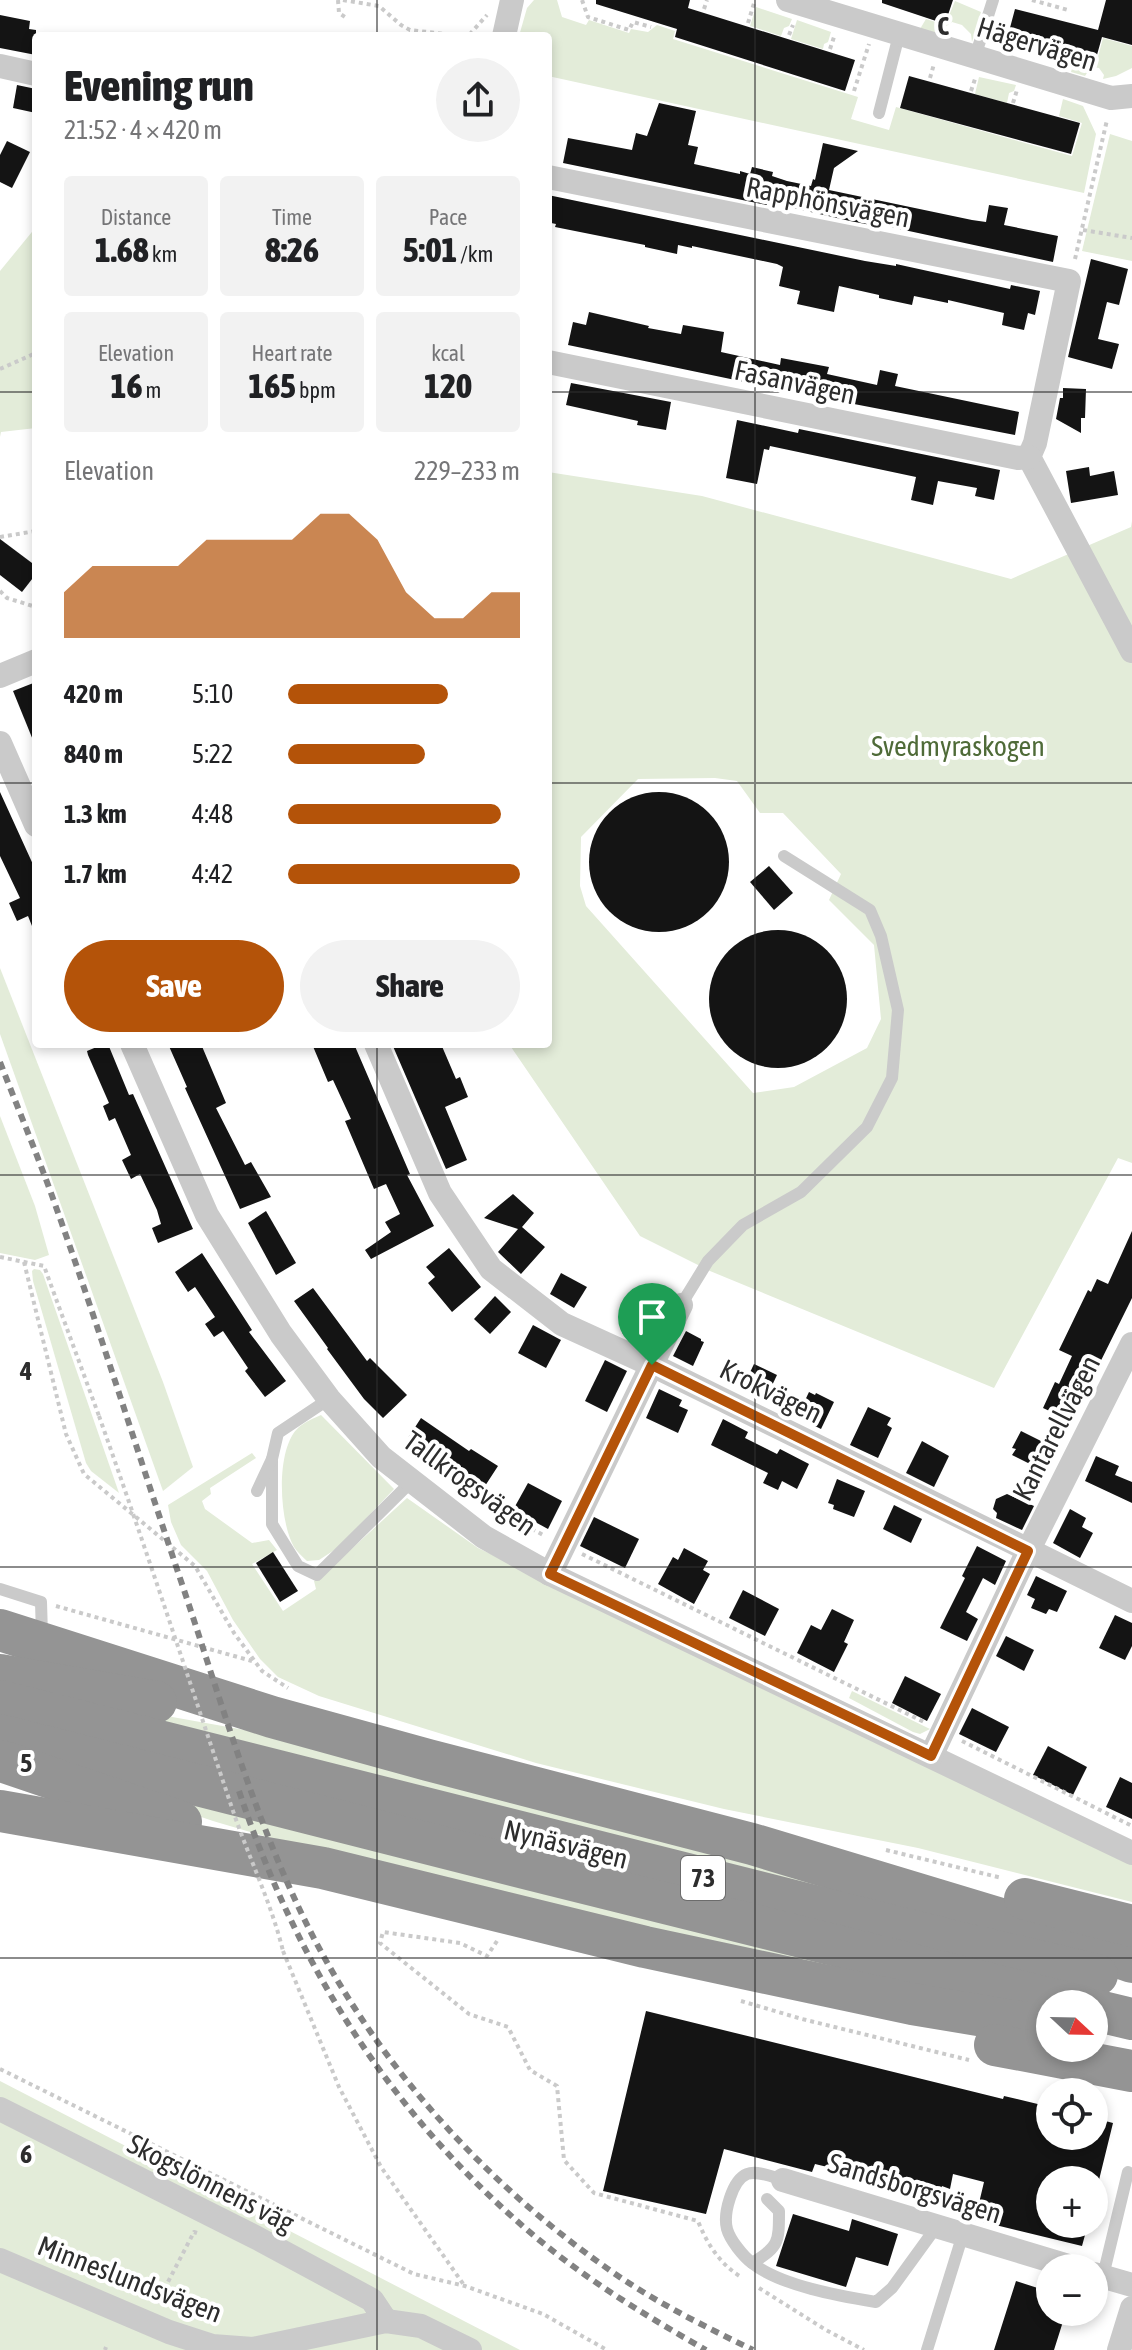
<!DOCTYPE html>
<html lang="en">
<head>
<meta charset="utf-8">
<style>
	:root { --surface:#fff; --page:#f2f2f2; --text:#202124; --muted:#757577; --accent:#b45309 }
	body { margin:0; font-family:"Asap Condensed",sans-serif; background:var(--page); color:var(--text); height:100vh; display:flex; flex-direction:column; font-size:30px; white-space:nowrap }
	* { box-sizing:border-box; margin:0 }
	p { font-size:26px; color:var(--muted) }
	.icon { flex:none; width:44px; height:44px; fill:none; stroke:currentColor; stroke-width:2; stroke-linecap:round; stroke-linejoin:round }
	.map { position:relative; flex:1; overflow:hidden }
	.details { position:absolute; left:32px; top:32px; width:520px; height:1016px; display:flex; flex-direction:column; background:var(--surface); border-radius:8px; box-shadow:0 4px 12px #0003 }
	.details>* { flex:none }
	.needle { width:52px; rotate:112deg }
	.fabs { position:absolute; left:1036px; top:1990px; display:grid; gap:16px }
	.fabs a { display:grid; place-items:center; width:72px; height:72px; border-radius:50%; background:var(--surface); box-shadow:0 4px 12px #0003; font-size:40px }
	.pin { position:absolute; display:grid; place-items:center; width:68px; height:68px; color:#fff; margin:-82px -34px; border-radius:50% 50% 50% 0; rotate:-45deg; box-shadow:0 0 8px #0007 }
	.pin .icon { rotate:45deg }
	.round { display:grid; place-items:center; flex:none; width:84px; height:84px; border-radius:42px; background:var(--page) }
	.headline { display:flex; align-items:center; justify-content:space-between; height:136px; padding:0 32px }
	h1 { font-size:44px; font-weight:800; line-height:60px }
	.figures { display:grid; grid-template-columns:repeat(3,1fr); gap:12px; height:136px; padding:8px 32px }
	.figures div { display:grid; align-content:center; border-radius:8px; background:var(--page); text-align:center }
	.figures b { font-size:34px; font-weight:800 }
	.figures small { font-size:22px; font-weight:400 }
	.figures p { font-size:22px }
	.chart { height:224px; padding:16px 32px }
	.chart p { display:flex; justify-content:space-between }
	.chart svg { width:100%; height:144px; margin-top:8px; fill:var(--accent); opacity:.7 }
	.primary-button { display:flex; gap:16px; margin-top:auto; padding:16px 32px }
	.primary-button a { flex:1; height:92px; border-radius:48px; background:var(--accent); color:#fff; font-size:32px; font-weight:800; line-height:92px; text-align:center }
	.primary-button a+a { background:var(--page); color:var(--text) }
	ul { padding:0 32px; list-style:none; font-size:26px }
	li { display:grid; grid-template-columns:128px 96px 1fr; align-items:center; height:60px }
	li i { height:20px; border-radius:10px; background:var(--accent) }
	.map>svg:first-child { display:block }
	.green { fill:#e3ecd9; fill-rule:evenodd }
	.building { fill:#141414 }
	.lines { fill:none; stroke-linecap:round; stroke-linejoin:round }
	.path { stroke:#cacaca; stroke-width:4; stroke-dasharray:4 4; stroke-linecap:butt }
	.lane { stroke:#cacaca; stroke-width:12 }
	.street { stroke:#cacaca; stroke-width:24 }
	.highway { stroke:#949494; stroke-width:42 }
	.rail { stroke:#828282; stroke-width:6; stroke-dasharray:8 6; stroke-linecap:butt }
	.path-bridge { stroke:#cacaca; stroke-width:4; stroke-dasharray:4 4; stroke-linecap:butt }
	.route-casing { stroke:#fff; stroke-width:16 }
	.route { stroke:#b45309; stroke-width:10 }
	.grid { fill:none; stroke:#2d2d2d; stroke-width:2; stroke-opacity:0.55 }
	.labels { text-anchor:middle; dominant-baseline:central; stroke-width:8; stroke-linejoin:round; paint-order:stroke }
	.shield { fill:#fff; stroke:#6c6c6c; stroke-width:2 }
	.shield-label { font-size:26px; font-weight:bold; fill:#2d2d2d }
	.street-label { font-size:28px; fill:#2d2d2d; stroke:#fff }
	.park-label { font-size:28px; fill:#4f6b38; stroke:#fff }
	.grid-label { font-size:26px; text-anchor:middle; font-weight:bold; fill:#2d2d2d; stroke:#fff; stroke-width:8; stroke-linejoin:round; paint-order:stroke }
</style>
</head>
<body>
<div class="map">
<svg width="1132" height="2350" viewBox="0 0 1132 2350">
	<rect width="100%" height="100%" fill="#fff"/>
	<g class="green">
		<polygon points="534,0 557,0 562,17 586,25 589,20 629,33 631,29 648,32 657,25 675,31 673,39 858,97 851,119 889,130 896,107 1072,156 1082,123 1059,116 1063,99 1083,106 1096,134 1084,193 548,76 548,36 519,36 527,8"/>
		<polygon points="955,1 981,12 972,42 971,34 962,25 952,22 945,27 941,35 920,29 926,19 945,25"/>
		<polygon points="756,7 792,19 789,26 784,28 781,36 750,26"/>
		<polygon points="797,20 831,32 828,42 824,44 823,49 791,39"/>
		<polygon points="1103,38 1132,46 1132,68 1116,76 1103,79 1104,75 1099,68 1091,67 1085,76 1071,72 1073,65 1082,67 1084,61 1096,64"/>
		<polygon points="979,77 1016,85 1014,91 1009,93 1007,103 975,94"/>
		<polygon points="1110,134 1132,141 1132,261 1082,251"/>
		<polygon points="36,227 36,428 1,432 0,437 0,271"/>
		<path d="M548,472L702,496L1011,579L1131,527L1132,521V1163L1118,1158L994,1388L710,1271L640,1236L509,1044H548ZM715,778L737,781L760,813H783L841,874L829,900L874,945L881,1019L867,1048L794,1087L753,1093L586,906L580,886L581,837L638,779Z"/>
		<polygon points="0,968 163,1382 193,1467 163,1491 0,1034"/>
		<polygon points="0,1116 35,1206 49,1255 35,1260 0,1253"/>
		<polygon points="34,1269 40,1270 43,1274 119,1493 91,1471 86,1463 33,1281 32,1271"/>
		<path d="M321,1415L394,1489L339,1547L319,1560L307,1561C302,1556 297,1552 294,1547C279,1521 275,1448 299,1427C305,1422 314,1418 321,1415Z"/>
		<polygon points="252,1453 256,1458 210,1488 211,1494 202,1501 205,1509 252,1543 269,1540 277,1550 252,1564 283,1611 316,1589 314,1581 322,1576 407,1498 478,1548 1132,1861 1132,1902 918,1848 724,1809 536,1763 319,1696 278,1677 260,1659 233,1620 207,1571 181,1545 171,1522 168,1505"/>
		<polygon points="852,1691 930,1729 920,1734 913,1732 849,1698"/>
		<polygon points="150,1713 307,1741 784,1865 982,1932 149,1721"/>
		<polygon points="131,1787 968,1996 366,1866 213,1821 130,1793"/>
		<polygon points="0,2081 520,2350 0,2350"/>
	</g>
	<g class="building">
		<polygon points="596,0 690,0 688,8 855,60 845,91 675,37 677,29 596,4"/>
		<polygon points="882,0 953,0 945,24 882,3"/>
		<polygon points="1106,0 1132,0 1132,45 1102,37 1095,62 1007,39 1015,9 1098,30"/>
		<polygon points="0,15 30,21 29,29 36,30 36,55 0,48"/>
		<polygon points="909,76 1080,123 1071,154 900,108"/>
		<polygon points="17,85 36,89 36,113 13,108"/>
		<polygon points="659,103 696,111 688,145 698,147 694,164 740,174 740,171 750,174 752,167 773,172 772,176 787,181 811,186 813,179 815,180 823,143 858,151 834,168 829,190 972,220 986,222 989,205 1008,208 1004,225 1058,236 1053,262 881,225 881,227 850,221 767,202 767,205 563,163 568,138 632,150 636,133 647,136"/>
		<polygon points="7,141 30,152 12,188 0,182 0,155"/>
		<polygon points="548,195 865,261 896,266 896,264 1010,289 1011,285 1040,291 1035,315 1028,313 1024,330 1002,325 1004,313 948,300 948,303 914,296 912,305 879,298 879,295 839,286 834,312 797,304 800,291 779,286 783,267 777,264 692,246 692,248 678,245 677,254 645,247 645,245 555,227 556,224 551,223 552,219 548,218"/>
		<polygon points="1091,259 1128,269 1119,305 1107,302 1098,339 1119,344 1112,369 1068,357"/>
		<polygon points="589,312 649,326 648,328 681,334 683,325 724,332 721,352 780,365 781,358 829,367 827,374 877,385 880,370 898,374 895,386 1019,412 1015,435 802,394 568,345 573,322 586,325"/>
		<polygon points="571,383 671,402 666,430 637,425 638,421 566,405"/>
		<polygon points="1063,388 1086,389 1085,418 1081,418 1081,433 1056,419 1060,398 1063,398"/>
		<polygon points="737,420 798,433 799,429 1000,470 994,500 975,496 977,488 938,481 933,505 911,500 916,477 770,446 769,450 764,449 757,484 726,478"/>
		<polygon points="1089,467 1090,476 1114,471 1118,495 1071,503 1066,471"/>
		<polygon points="0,539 36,566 36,574 22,592 0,575"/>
		<polygon points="36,682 36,745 35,745 13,691"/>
		<polygon points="0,792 36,871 36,936 28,916 17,921 9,903 20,898 0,856"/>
		<circle cx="659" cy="862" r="70"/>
		<polygon points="769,866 793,893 774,910 750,882"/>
		<circle cx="778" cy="999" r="69"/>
		<polygon points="104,1044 108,1044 129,1095 133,1094 193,1229 158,1243 152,1228 161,1224 157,1210 140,1174 131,1179 122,1160 131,1155 115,1118 109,1121 103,1106 109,1103 88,1055 87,1051"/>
		<polygon points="168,1044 201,1044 226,1103 216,1108 245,1165 251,1162 271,1197 240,1209 185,1088 187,1087"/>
		<polygon points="312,1044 354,1044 410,1174 407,1175 434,1226 371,1259 365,1250 391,1232 385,1222 400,1214 386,1184 374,1189 345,1121 351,1119 333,1080 328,1082"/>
		<polygon points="392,1044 441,1044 456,1079 460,1077 468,1097 445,1107 467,1160 446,1169"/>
		<polygon points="513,1194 534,1213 522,1227 545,1247 521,1274 498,1252 518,1229 484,1218"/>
		<polygon points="266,1211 296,1263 276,1275 248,1223"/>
		<polygon points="1132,1231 1132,1298 1071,1421 1043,1408 1055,1382 1059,1384 1072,1356 1059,1350 1088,1290 1091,1292 1097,1279 1108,1284"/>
		<polygon points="449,1248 481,1287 452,1312 428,1283 435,1277 426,1267"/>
		<polygon points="202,1253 252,1330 249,1332 286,1381 265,1397 245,1371 248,1368 223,1331 214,1337 205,1324 215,1317 195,1287 188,1292 175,1272"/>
		<polygon points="561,1273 587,1287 574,1308 550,1294"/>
		<polygon points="313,1288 367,1361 370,1358 407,1395 383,1418 364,1399 327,1349 328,1348 294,1301"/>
		<polygon points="495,1296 511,1312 490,1334 474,1319"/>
		<polygon points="635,1306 657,1317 643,1344 622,1333"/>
		<polygon points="533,1325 561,1340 546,1368 518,1353"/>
		<polygon points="686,1331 701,1339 701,1341 704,1342 693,1366 673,1356"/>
		<polygon points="605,1360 627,1371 607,1412 585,1401"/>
		<polygon points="754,1364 777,1375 765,1400 742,1389"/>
		<polygon points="659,1389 682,1400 679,1406 688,1410 678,1433 646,1418"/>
		<polygon points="809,1392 815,1395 816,1393 834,1402 821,1429 797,1417"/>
		<polygon points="868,1407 891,1418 887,1425 892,1428 878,1458 850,1445"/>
		<polygon points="421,1418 469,1451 471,1449 498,1466 485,1486 408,1438"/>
		<polygon points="723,1419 748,1432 745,1438 777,1454 780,1449 809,1464 797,1489 782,1481 778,1490 763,1483 768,1473 711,1445"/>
		<polygon points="1021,1431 1057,1449 1046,1472 1012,1455 1016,1449 1012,1448"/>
		<polygon points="922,1441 949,1456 934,1487 906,1473"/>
		<polygon points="1096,1456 1119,1466 1115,1475 1132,1482 1132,1503 1085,1481"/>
		<polygon points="837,1479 865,1491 854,1517 833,1509 834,1505 828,1503"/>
		<polygon points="528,1483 562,1501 548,1529 513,1510"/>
		<polygon points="1007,1494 1034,1506 1022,1530 996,1518 997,1513 993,1509 996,1499"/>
		<polygon points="894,1505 922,1519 911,1543 883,1529"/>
		<polygon points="1070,1509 1086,1518 1082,1527 1093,1533 1080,1558 1053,1543"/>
		<polygon points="594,1517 639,1539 625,1568 580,1546"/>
		<polygon points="977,1546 1006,1561 995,1585 983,1578 966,1612 978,1619 967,1641 940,1628 965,1578 962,1576"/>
		<polygon points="684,1548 708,1561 703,1570 710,1574 694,1604 658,1584 673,1557 678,1560"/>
		<polygon points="273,1552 298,1591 280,1602 256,1563"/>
		<polygon points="1036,1576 1067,1591 1057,1612 1049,1609 1046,1614 1031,1608 1035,1599 1027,1595"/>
		<polygon points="743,1590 779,1609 765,1636 729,1618"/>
		<polygon points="832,1609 854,1620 844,1642 848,1644 834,1672 797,1653 811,1625 821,1630"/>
		<polygon points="1115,1615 1132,1623 1132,1646 1125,1660 1099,1648"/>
		<polygon points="1006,1636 1034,1650 1024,1671 996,1656"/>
		<polygon points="905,1676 941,1694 927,1721 892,1703"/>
		<polygon points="972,1708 1009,1727 996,1752 959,1734"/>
		<polygon points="1048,1746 1087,1767 1073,1795 1033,1775"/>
		<polygon points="1120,1777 1132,1783 1132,1819 1106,1807"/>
		<polygon points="646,2011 1003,2099 1004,2096 1050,2107 1050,2136 1094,2136 1094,2118 1113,2123 1099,2180 1050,2180 1050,2224 1088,2224 1082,2246 975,2220 984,2182 953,2174 950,2189 942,2186 939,2194 815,2164 812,2172 724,2149 706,2214 603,2191"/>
		<polygon points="793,2214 849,2231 852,2219 898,2234 888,2266 856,2257 846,2287 776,2266"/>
		<polygon points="1016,2281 1050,2292 1050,2312 1066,2312 1054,2350 994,2350"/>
	</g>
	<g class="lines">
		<g class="path">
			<polyline points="338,0 339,13 348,19"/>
			<polyline points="343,0 379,6 401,25 410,30 463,36 470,34 487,15"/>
			<polyline points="582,0 588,17 629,30 633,22 651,27"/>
			<polyline points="1032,0 1068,10"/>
			<polyline points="704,9 707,0"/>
			<polyline points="748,23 755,0"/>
			<polyline points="789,35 793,25"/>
			<polyline points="830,49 835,34"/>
			<polyline points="930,78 934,64"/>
			<polyline points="854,91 869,44"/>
			<polyline points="971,91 976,76"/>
			<polyline points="1013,103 1017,90"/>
			<polyline points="1083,230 1132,238"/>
			<polyline points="1075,259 1107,120"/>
			<polyline points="0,369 36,353"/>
			<polyline points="0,537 36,531"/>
			<polyline points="0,591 7,598 36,607"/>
			<polyline points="0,1257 44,1266 99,1416"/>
			<polyline points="24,1262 66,1434 84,1474 195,1566 234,1633 262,1671 288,1688"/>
			<polyline points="449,1480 488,1505 545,1536"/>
			<polyline points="582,1554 926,1723"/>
			<polyline points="56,1606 252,1661"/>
			<polyline points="962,1741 1132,1826"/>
			<polyline points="886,1850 1002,1878"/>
			<path d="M497,1941L487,1956L460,1943L383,1932L380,1943L469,2014L508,2027L530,2070L557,2086L564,2160L594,2193L698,2221C707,2244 720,2264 741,2277"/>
			<polyline points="283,1951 339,2087 381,2167 464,2285"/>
			<polyline points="741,2001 802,2019 969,2060"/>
			<polyline points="0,2069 414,2274 465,2286 543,2314 607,2350"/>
			<polyline points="759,2288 826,2330 864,2350"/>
			<polyline points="157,2303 194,2232 197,2233"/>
			<polyline points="105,2350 106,2347"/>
		</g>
		<g class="lane">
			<polyline points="975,57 993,0"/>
			<polyline points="879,113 899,35"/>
			<polyline points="681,1305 708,1261 743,1225 801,1192 867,1127 892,1078 898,1010 881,936 870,910 784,856"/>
			<polyline points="272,1459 272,1524 298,1566 317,1575 412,1481"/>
			<polyline points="257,1491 272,1459 278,1433 329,1399"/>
			<polyline points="0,1589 41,1602 42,1635"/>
			<path d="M783,2180C773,2177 757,2170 747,2174C732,2180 723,2214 727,2229C730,2240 743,2256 752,2263C781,2286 840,2296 876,2302L892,2288L937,2226"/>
			<path d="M752,2263C779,2247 779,2242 779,2211L767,2199"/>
			<polyline points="1103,2276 1128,2172"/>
			<polyline points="927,2350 963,2234"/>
		</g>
		<g class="street">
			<polyline points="788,0 1111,98 1132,96"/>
			<polyline points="504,36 512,0"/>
			<polyline points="0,66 36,74"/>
			<polyline points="548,177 1069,281 1035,443 1029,457 1132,651"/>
			<polyline points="548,362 1018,458 1029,457"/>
			<polyline points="0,676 36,661"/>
			<polyline points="0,743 36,825"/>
			<polyline points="132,1044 207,1215 281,1334 329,1399 381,1457 484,1537 550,1574 1132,1853"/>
			<polyline points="376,1044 440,1193 491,1269 562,1324 652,1365 1132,1601"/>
			<polyline points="550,1574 681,1305"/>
			<polyline points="931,1756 1028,1551 1132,1344"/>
			<polyline points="0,2109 257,2238 372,2300 386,2321"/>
			<polyline points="783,2180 1075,2268"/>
			<polyline points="0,2260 169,2332 212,2346 253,2349 386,2321 421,2326 470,2350"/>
			<polyline points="1094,2274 1132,2285"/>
			<polyline points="1119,2350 1132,2308"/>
		</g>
		<g class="highway">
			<polyline points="0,1630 272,1717 428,1760 752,1844 1057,1936 1132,1962"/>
			<polyline points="0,1675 156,1702"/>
			<polyline points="0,1701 953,1941 1097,1975"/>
			<polyline points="0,1735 548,1874 1071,2004"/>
			<polyline points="1,1761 181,1822"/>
			<polyline points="0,1811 323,1868 645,1947 912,2004 1050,2027"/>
			<polyline points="1025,1899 1132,1926"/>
			<polyline points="1094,2010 1132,2019"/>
			<polyline points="995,2045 1132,2071"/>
		</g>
		<g class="rail">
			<path d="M0,1062C17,1106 35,1149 51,1193C98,1324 139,1457 184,1590C219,1695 250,1803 297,1904C366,2052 477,2178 611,2271C655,2302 704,2326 753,2350"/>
			<path d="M239,1791C296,1962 387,2109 525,2228C580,2276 643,2314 706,2350"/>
		</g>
		<path class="path-bridge" d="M99,1416C145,1546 188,1677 232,1808C248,1856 271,1902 283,1951"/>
	</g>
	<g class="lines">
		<defs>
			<polygon id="route" points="652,1365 1028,1551 931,1756 550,1574"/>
		</defs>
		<use href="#route" class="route-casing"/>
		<use href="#route" class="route"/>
	</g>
	<path class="grid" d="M377,0V36M755,0V2350M0,392H36M548,392H1132M0,783H36M548,783H1132M377,1044V2350M0,1175H1132M0,1567H1132M0,1958H1132"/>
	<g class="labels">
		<rect class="shield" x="681" y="1856" width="44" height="44" rx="6"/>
		<g class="shield-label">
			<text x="703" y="1878">73</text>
		</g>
		<g class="street-label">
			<text transform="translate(1037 44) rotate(17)">Hägervägen</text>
			<text transform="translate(828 202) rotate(11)">Rapphönsvägen</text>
			<text transform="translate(795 382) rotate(12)">Fasanvägen</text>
			<text transform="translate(771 1391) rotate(26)">Krokvägen</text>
			<text transform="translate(1056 1428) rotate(-63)">Kantarellvägen</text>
			<text transform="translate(470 1483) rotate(36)">Tallkrogsvägen</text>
			<text transform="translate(566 1844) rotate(14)">Nynäsvägen</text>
			<text transform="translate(211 2183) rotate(27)">Skogslönnens väg</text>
			<text transform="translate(915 2188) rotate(17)">Sandsborgsvägen</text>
			<text transform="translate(130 2279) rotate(21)">Minneslundsvägen</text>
		</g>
		<g class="park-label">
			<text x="958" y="746">Svedmyraskogen</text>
		</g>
	</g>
	<g class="grid-label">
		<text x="943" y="35">C</text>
		<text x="26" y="1380">4</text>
		<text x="26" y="1772">5</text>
		<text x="26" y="2163">6</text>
	</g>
</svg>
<div class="fabs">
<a><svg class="needle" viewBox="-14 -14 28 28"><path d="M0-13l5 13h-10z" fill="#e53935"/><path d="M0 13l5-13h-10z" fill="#757577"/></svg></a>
<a><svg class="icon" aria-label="locate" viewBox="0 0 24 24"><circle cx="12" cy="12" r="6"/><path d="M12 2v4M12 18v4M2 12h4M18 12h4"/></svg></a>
<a>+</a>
<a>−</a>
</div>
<div class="pin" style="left:652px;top:1365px;background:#1e9e55"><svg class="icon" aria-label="arrive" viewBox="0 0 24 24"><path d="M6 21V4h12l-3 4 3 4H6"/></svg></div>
<section class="details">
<div class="headline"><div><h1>Evening run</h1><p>21:52 · 4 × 420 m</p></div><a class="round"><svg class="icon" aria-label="share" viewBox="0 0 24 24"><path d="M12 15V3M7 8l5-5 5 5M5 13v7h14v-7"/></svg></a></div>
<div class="figures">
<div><p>Distance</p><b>1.68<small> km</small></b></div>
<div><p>Time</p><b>8:26</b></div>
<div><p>Pace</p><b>5:01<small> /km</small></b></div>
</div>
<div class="figures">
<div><p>Elevation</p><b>16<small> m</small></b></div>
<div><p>Heart rate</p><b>165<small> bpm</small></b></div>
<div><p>kcal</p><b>120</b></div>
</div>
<div class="chart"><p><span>Elevation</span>229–233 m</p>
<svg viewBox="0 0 160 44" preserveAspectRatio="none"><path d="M0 44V30L10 22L20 22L30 22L40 22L50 14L60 14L70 14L80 14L90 6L100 6L110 14L120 30L130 38L140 38L150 30L160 30V44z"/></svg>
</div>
<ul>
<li><b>420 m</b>5:10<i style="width:69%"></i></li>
<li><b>840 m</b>5:22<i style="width:59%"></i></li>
<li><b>1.3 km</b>4:48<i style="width:92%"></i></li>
<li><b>1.7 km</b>4:42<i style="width:100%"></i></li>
</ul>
<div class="primary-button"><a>Save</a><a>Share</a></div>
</section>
</div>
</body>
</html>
